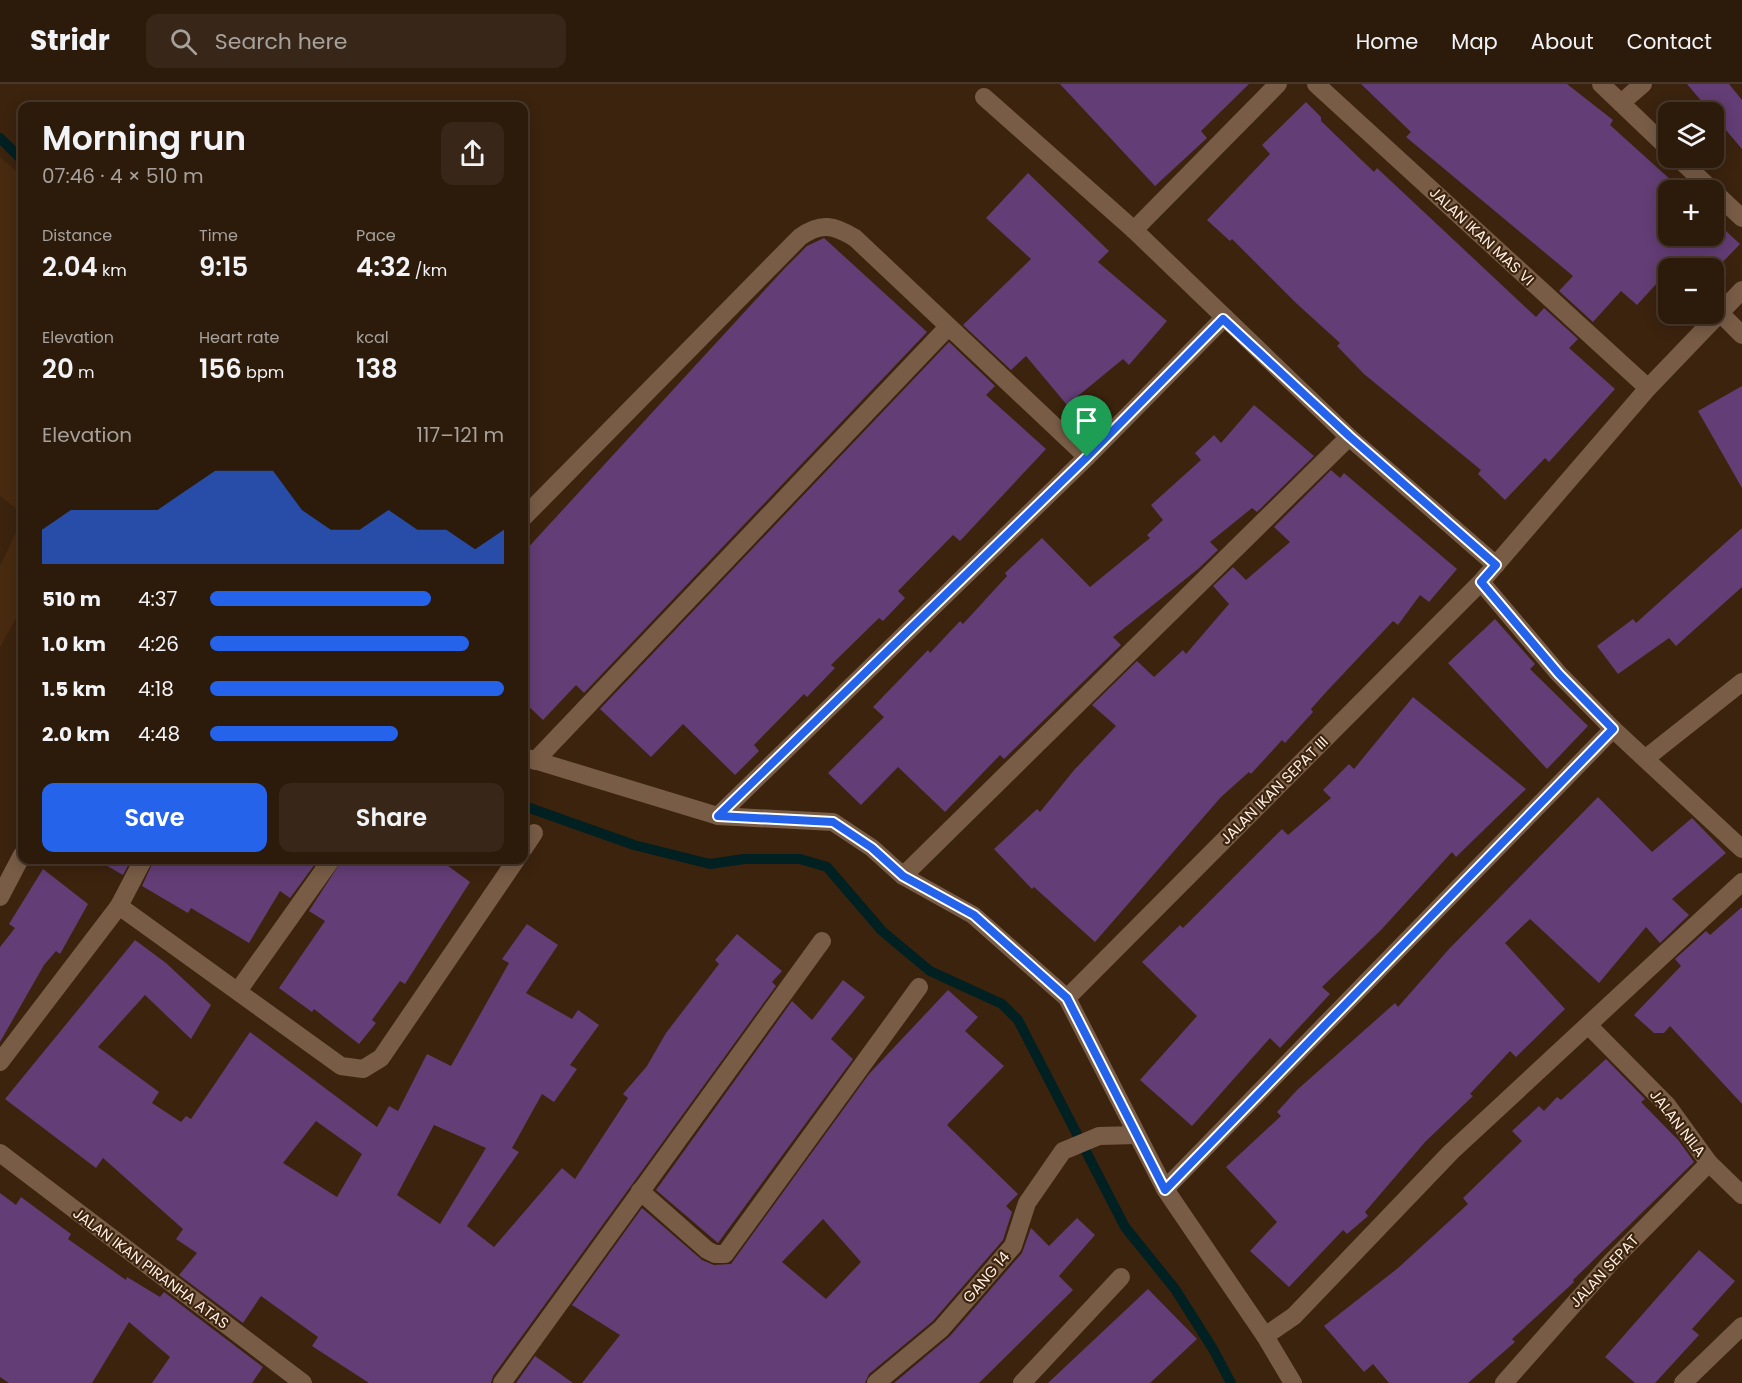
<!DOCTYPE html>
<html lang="en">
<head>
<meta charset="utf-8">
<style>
	:root { --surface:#2c1a0a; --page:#382718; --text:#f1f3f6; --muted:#a6a19c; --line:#48382b; --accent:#2563eb }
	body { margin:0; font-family:Poppins,sans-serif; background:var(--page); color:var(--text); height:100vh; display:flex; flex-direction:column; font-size:22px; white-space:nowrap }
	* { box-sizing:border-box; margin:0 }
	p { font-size:20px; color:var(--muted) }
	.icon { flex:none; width:33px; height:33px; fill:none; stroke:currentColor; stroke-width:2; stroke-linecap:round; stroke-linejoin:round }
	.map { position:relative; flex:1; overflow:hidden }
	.drawer { position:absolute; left:18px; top:18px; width:510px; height:762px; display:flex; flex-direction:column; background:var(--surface); border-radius:12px; box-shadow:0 3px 15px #0003,0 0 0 2px var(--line) }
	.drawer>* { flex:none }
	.fabs { position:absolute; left:1658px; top:18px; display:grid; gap:12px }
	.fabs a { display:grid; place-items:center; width:66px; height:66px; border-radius:12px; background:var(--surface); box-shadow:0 3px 15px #0003,0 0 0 2px var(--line); font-size:30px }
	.pin { position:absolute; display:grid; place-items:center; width:51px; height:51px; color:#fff; margin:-62px -26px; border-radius:50% 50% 50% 0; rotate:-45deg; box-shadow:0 0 6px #0007 }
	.pin .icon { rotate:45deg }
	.round { display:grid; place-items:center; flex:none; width:63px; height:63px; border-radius:12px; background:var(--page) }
	.summary { display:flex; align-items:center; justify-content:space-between; height:102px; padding:0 24px }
	h1 { font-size:33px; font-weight:600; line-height:45px }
	.figures { display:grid; grid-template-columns:repeat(3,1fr); gap:9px; height:102px; padding:6px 24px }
	.figures div { display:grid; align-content:center }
	.figures b { font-size:26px; font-weight:600 }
	.figures small { font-size:16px; font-weight:400 }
	.figures p { font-size:16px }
	.chart { height:168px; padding:12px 24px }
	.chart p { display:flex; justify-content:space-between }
	.chart svg { width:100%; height:108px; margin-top:6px; fill:var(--accent); opacity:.7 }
	.action { display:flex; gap:12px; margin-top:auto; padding:12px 24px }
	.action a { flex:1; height:69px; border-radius:12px; background:var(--accent); color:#fff; font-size:24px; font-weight:600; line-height:69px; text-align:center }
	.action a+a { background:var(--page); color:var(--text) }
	ul { padding:0 24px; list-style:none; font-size:20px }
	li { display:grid; grid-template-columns:96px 72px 1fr; align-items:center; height:45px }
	li i { height:15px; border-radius:8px; background:var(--accent) }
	header { display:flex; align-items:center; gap:36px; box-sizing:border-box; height:84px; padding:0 30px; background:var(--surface); border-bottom:2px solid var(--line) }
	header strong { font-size:28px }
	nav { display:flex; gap:33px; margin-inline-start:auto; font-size:21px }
	.search { width:420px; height:54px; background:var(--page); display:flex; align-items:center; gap:15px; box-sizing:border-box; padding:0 21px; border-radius:12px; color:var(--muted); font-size:22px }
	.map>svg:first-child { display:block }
	.built { fill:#482a10 }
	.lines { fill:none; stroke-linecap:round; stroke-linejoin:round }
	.stream { stroke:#002021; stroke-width:10 }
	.building { fill:#633d75; fill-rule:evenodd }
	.street { stroke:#785c46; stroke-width:18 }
	.secondary { stroke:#785c46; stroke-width:18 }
	.route-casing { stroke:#fff; stroke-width:12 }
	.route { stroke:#2563eb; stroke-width:8 }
	.labels { text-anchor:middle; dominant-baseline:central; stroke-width:4.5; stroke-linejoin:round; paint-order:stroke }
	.street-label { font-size:15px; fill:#ffeee2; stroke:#3b230e }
</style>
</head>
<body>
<header>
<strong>Stridr</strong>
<div class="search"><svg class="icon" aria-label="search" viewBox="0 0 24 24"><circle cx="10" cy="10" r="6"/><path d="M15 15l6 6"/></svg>Search here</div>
<nav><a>Home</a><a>Map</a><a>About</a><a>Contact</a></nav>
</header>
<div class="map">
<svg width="1742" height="1299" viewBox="0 0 1742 1299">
	<rect width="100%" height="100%" fill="#3b230e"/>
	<polygon class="built" points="0,73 22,92 22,524 0,563 0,482 20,440 18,426 0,412"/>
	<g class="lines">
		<g class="stream">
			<polyline points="0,54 22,76"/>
			<polyline points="524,722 634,761 710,780 744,775 800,775 827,783 882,847 930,887 1002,920 1018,936 1125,1143 1175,1205 1213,1265 1231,1299"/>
		</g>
	</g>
	<g class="building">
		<polygon points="1060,0 1249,0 1201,47 1207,54 1155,102"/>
		<polygon points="1361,0 1567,0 1613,36 1610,41 1682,106 1668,106 1668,152 1713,152 1713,135 1740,160 1717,184 1691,184 1680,174 1637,221 1621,207 1593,238 1559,207 1573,192 1406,53 1411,48"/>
		<polygon points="1687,0 1729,0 1742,16 1742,65"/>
		<polygon points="1306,18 1321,33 1321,37 1374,88 1377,84 1536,233 1544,224 1578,255 1569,264 1615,305 1549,378 1545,374 1505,416 1478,390 1481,386 1364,290 1337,262 1340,259 1296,219 1232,155 1230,157 1207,136 1270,70 1262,61"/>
		<polygon points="1028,89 1109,167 1098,178 1167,237 1129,281 1123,275 1067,321 1026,272 1011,286 963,241 1031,175 986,134"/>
		<polygon points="824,154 927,248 584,609 576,601 543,636 524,618 524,468 785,184 807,162"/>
		<polygon points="949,258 995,302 986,311 1046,365 960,457 953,451 898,507 905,514 883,537 879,534 831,581 835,584 807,613 804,610 754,661 759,667 735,691 683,640 651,673 600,625"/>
		<polygon points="1742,302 1742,404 1698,327"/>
		<polygon points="1254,321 1314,372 1257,428 1252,424 1210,458 1218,466 1198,485 1113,553 1121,561 1004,675 1000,671 945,728 898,683 861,721 828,689 884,633 873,623 928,566 930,569 960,537 963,540 1007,492 1005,489 1042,454 1090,503 1150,454 1147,451 1163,436 1151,421 1201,376 1195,369 1214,351 1221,359"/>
		<polygon points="1331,386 1340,394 1344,389 1457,485 1429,518 1420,511 1398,541 1393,537 1328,606 1311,625 1313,628 1285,659 1282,656 1251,690 1249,688 1221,713 1095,858 1034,803 1032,805 994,765 1037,725 1040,728 1075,685 1116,642 1092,621 1137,577 1154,593 1183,566 1186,570 1229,520 1213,502 1233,483 1246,496 1290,458 1274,443"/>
		<polygon points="1742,444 1742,503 1676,562 1669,554 1618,590 1597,562 1633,535 1636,539"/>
		<polygon points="1495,535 1535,580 1530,585 1588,642 1547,685 1448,579"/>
		<polygon points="1413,613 1526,705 1456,773 1452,768 1381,846 1322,903 1330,910 1280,964 1270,954 1192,1042 1140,996 1197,932 1142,878 1180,841 1183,844 1282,745 1288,751 1331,714 1323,706 1349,680 1354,685"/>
		<polygon points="1598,713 1652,768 1692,734 1726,769 1672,815 1689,831 1660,859 1646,843 1599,899 1530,835 1505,859 1565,925 1516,973 1510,967 1470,1010 1473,1012 1425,1058 1365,1128 1368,1132 1347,1150 1343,1146 1289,1203 1250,1167 1277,1138 1226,1083 1281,1032 1277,1028 1297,1006 1395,919 1398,923 1449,865"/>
		<polygon points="97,776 131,776 123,791"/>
		<polygon points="154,776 318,776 290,814 280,807 249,859 191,824 188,829 142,802"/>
		<polygon points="342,776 440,776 470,798 405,900 400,897 372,936 376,939 359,960 314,925 312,928 279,904 325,837 309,827"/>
		<polygon points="43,785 88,820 60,870 56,867 44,881 0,958 0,863 15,844 9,840"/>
		<polygon points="1742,823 1742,1020 1670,942 1664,949 1654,949 1634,931 1681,882 1675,875 1706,847 1710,851"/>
		<path d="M527,840L558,861L526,909L572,935L578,926L599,941L570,981L577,985L554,1018L542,1010L512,1064L519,1068L467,1142L494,1163L562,1084L575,1095L628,1014L623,1010L647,982L666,949L719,880L715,876L737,850L782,887L772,898L776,902L493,1292L491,1299H369L312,1262L318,1253L261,1212L243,1239L179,1191L197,1169L176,1155L183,1145L103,1074L96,1084L5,1015L135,856L166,879L211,921L191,955L145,911L98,963L159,1008L152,1019L181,1038L186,1032L191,1035L250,948L377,1043L389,1022L398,1027L427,970L451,982L509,879L502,875ZM316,1037L362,1070L337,1113L283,1079ZM434,1041L486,1064L440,1140L397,1111Z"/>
		<polygon points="843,896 865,913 831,955 853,975 718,1159 656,1106 792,917 812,936"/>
		<path d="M948,906L978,933L965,947L1004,982L947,1041L1018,1110L1006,1122L1012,1128L1003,1156L933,1237L869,1290L865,1299H582L620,1251L572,1221L642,1124L702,1176L714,1181L731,1180L869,990ZM823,1135L861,1178L826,1215L782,1178Z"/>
		<polygon points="1606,975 1645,1015 1641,1018 1679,1057 1694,1078 1573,1196 1574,1198 1512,1255 1515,1258 1468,1299 1389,1299 1373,1280 1364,1288 1324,1242 1398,1184 1468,1120 1463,1114 1522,1057 1512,1047 1539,1022 1544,1027 1557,1013 1561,1016"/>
		<polygon points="0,1109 16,1121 21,1113 71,1150 68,1155 126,1196 127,1193 160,1213 164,1208 263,1283 252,1299 152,1299 170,1273 129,1238 92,1299 9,1299 0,1293"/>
		<polygon points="1077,1134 1095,1151 1059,1192 1073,1206 979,1299 894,1299 950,1252 1022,1169 1031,1144 1049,1162"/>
		<polygon points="1699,1166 1735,1197 1692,1245 1699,1251 1655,1299 1635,1299 1605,1273"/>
		<polygon points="1148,1205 1197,1255 1150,1299 1048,1299"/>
		<polygon points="535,1272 573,1299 516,1299"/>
	</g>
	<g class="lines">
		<g class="street">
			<polyline points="1316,0 1648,304"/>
			<polyline points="1601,0 1668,64"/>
			<polyline points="984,13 1134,146 1349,353 1496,481"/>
			<polyline points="1621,19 1643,0"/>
			<polyline points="1678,74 1742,134"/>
			<polyline points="1134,146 1278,0"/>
			<polyline points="1720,229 1742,251"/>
			<path d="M524,433L800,153C821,138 834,141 855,154L1087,373"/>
			<polyline points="1481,498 1559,590 1613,645 1742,765"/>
			<polyline points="524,673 718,732 833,738 872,764 903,792 973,831 1067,914 1165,1105 1265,1252 1293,1299"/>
			<polyline points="1646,674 1742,598"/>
			<polyline points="535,677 948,243"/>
			<polyline points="718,732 1087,373 1223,235"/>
			<polyline points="524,764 534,749"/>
			<polyline points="903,792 1349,353"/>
			<polyline points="0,813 22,771"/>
			<polyline points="119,822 341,982 363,985 381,974 516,776"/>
			<polyline points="238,907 331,776"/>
			<polyline points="1067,914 1481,498 1648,304 1742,206"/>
			<polyline points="1589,942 1667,1021 1709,1079 1742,1111"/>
			<polyline points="0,978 119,822 143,776"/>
			<polyline points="1165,1105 1613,645"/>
			<polyline points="640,1107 707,1166 715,1170 725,1170 919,903"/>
			<polyline points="1265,1252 1294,1232 1451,1068 1742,798"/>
			<polyline points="502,1299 822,857"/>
			<polyline points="876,1299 941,1245 1013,1162 1027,1119 1063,1067 1099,1052 1137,1051"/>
			<polyline points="1022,1299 1121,1193"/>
			<polyline points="1504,1299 1613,1176 1709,1079"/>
			<polyline points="1683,1299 1742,1242"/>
		</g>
		<polyline class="secondary" points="0,1069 303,1299"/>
	</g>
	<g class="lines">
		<defs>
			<polygon id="route" points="1223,235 1349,352 1496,481 1481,498 1559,590 1613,645 1165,1106 1067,914 974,831 903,792 872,764 833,738 718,732 1087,373"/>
		</defs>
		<use href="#route" class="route-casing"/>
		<use href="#route" class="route"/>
	</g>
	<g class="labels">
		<g class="street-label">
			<text transform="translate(1482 152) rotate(43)">JALAN IKAN MAS VI</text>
			<text transform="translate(1274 706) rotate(-45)">JALAN IKAN SEPAT III</text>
			<text transform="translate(1678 1039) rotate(52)">JALAN NILA</text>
			<text transform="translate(151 1184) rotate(37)">JALAN IKAN PIRANHA ATAS</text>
			<text transform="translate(1604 1187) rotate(-47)">JALAN SEPAT</text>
			<text transform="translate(986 1193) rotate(-49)">GANG 14</text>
		</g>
	</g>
</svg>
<div class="fabs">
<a><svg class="icon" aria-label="layers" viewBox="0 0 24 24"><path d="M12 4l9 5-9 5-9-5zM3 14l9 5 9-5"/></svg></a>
<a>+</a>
<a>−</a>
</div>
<div class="pin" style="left:1087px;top:373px;background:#1e9e55"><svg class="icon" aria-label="arrive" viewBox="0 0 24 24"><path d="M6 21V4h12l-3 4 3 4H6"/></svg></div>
<section class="drawer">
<div class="summary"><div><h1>Morning run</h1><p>07:46 · 4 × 510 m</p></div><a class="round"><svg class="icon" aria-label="share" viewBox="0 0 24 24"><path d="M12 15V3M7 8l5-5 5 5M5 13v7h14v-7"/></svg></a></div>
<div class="figures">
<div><p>Distance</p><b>2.04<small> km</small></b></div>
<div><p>Time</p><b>9:15</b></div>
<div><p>Pace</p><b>4:32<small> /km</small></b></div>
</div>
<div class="figures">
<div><p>Elevation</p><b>20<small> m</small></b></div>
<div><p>Heart rate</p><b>156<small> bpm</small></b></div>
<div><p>kcal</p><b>138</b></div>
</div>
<div class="chart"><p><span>Elevation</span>117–121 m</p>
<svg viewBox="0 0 160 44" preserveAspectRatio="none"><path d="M0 44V30L10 22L20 22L30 22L40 22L50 14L60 6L70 6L80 6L90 22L100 30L110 30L120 22L130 30L140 30L150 38L160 30V44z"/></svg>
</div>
<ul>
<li><b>510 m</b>4:37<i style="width:75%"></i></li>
<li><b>1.0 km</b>4:26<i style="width:88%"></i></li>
<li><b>1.5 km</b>4:18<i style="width:100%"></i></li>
<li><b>2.0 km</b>4:48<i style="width:64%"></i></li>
</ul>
<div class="action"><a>Save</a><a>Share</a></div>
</section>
</div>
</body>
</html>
